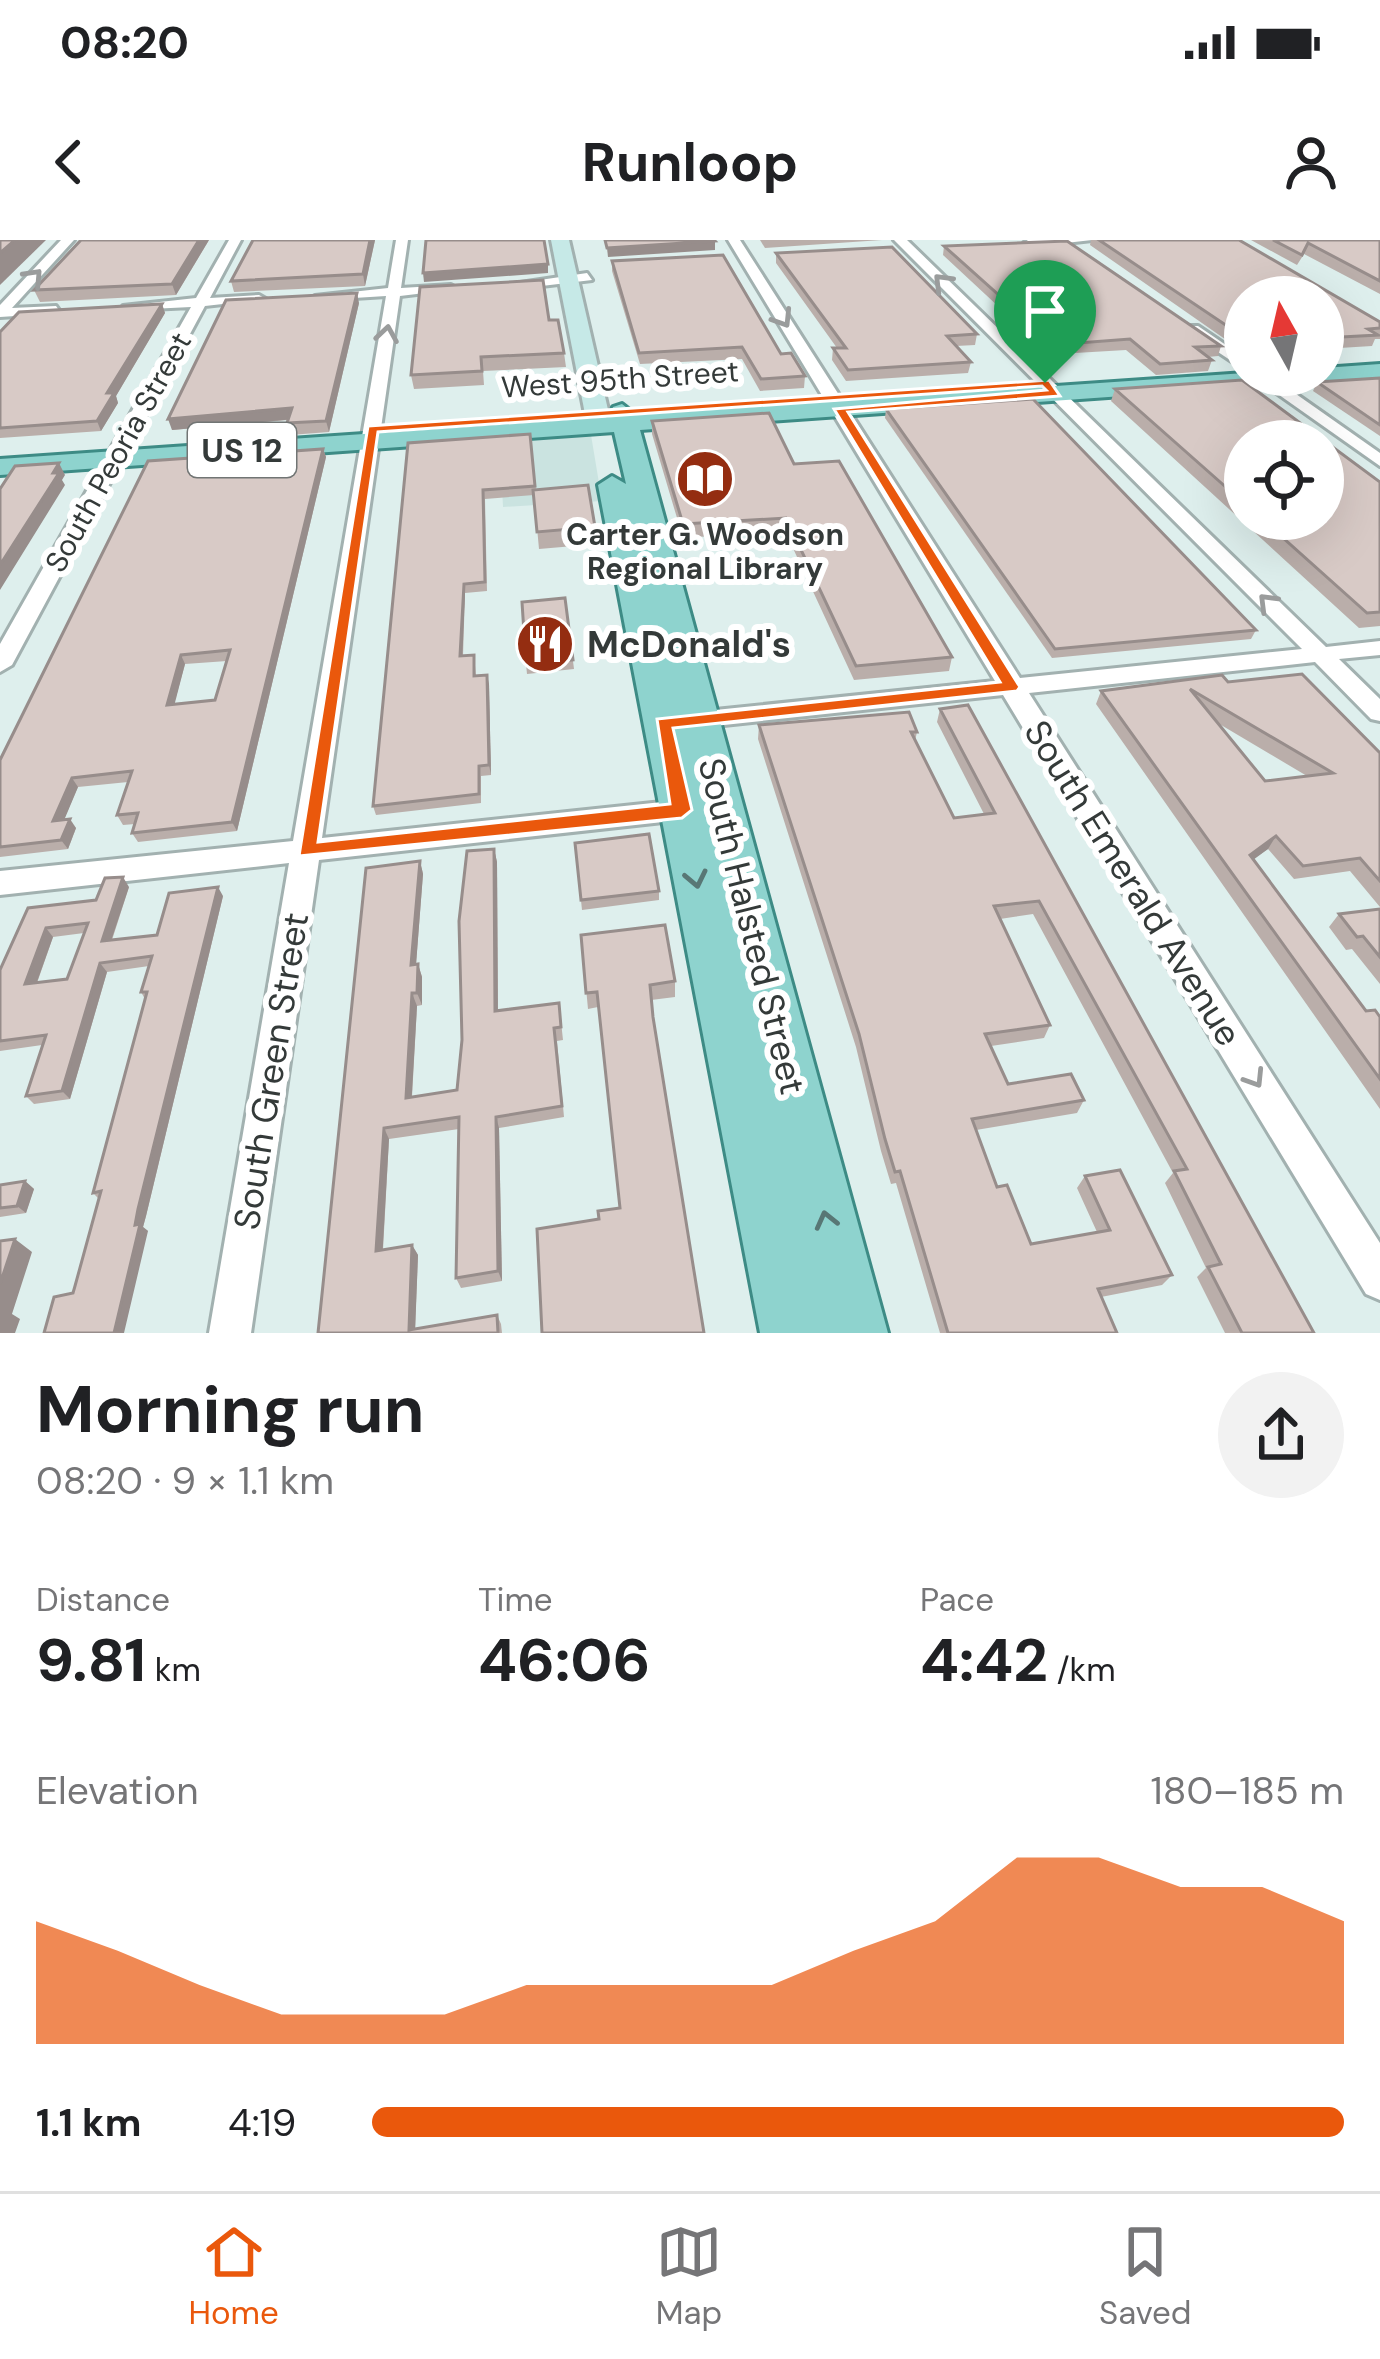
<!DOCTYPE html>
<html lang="en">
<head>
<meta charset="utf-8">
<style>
	:root { --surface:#fff; --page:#f2f2f2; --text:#202124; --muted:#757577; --line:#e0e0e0; --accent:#ea580c }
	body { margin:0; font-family:"DM Sans",sans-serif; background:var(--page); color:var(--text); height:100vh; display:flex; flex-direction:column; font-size:45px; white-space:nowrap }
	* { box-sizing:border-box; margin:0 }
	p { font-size:39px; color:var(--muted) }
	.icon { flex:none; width:66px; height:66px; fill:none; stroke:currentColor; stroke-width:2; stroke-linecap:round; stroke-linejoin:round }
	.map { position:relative; height:1093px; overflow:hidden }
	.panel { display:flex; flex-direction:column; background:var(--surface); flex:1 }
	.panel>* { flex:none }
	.needle { width:78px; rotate:352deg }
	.tools { position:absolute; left:1224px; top:36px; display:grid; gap:24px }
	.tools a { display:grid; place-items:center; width:120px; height:120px; border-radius:50%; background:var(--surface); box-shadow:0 12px 48px #0002; font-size:60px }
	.pin { position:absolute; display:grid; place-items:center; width:102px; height:102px; color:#fff; margin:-123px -51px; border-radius:50% 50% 50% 0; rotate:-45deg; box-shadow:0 0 12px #0007 }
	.pin .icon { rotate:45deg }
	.round { display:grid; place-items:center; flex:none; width:126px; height:126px; border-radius:63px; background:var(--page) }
	.summary { display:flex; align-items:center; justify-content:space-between; height:204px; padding:0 36px }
	h1 { font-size:66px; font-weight:700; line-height:90px }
	.metrics { display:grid; grid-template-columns:repeat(3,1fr); gap:18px; height:204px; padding:12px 36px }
	.metrics div { display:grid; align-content:center }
	.metrics b { font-size:60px; font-weight:700 }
	.metrics small { font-size:33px; font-weight:400 }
	.metrics p { font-size:33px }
	.chart { height:336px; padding:24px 36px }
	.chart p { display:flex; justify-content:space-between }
	.chart svg { width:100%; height:216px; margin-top:12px; fill:var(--accent); opacity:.7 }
	ul { padding:0 36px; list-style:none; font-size:39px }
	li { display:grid; grid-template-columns:192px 144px 1fr; align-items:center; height:90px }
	li i { height:30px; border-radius:15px; background:var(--accent) }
	.status { display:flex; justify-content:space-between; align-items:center; height:84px; padding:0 60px; background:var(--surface); direction:ltr }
	.status svg { height:33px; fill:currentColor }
	header { display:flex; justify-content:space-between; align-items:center; height:156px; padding:0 36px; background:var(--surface); font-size:54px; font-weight:700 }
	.tabs { display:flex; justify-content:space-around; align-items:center; height:168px; border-top:3px solid var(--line); background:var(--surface); font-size:33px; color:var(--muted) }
	.tabs a { display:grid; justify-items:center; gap:6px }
	.tabs .current { color:var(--accent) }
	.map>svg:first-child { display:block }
	.built { fill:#cae3e0 }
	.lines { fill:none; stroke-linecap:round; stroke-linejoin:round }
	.street-casing { stroke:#a2b1b0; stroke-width:6 }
	.secondary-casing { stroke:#a2b1b0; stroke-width:6 }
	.primary-casing { stroke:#3d8b85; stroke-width:6 }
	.street { fill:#fff; fill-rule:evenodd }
	.secondary { fill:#c6e9e7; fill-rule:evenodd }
	.primary { fill:#8ed3ce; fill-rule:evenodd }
	.wall { fill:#baaeaa; fill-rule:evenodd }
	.shaded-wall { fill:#978d8b }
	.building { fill:#d8cac6; stroke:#978d8b; stroke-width:3; fill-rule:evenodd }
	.oneway { stroke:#9a9c9c }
	.oneway2 { stroke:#587775 }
	.route { fill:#ea580c; stroke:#fff; stroke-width:3; fill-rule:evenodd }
	.labels { text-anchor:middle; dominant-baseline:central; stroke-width:12; stroke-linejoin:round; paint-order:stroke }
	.far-street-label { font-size:30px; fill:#343a39; stroke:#fff }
	.far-poi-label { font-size:30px; font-weight:bold; fill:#343a39; stroke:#fff }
	.shield { fill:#fff; stroke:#717574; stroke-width:3 }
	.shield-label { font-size:33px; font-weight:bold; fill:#343a39 }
	.poi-label { font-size:36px; font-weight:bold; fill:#343a39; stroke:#fff; text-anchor:start }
	.street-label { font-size:36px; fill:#343a39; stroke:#fff }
</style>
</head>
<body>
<div class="status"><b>08:20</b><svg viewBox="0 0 49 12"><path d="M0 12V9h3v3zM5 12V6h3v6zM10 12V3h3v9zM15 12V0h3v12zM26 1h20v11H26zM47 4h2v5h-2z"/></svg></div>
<header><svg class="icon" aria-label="back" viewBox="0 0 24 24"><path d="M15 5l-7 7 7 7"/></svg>Runloop<svg class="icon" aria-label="person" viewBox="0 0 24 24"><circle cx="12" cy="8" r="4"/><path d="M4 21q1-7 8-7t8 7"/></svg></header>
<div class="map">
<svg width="1380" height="1093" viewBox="0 0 1380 1093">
	<rect width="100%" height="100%" fill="#deefed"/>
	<polygon class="built" points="591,195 602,261 503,267 500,201"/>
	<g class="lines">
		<defs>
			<g id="street">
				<polygon points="61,0 74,0 12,68 56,66 61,73 0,77 0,65"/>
				<polygon points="229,0 241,0 210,58 259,55 266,59 205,66 12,425 0,432 0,404 191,67 130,70 123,66 196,58"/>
				<polygon points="396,0 408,0 401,48 451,45 458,49 400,56 322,598 681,560 695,570 681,580 319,620 251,1093 209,1093 289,623 0,655 0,631 293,601 386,56 322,60 315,56 388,48"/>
				<polygon points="728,0 740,0 1020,438 1302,409 894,0 907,0 1326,407 1380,401 1380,415 1339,419 1380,459 1380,481 1371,479 1315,422 1029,453 1380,1003 1380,1060 1366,1054 1003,455 686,489 673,481 686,473 995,441"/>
				<polygon points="1028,0 1092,0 1030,7 1024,3"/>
				<polygon points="587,33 592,40 507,50 500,46"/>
				<polygon points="1188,86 1198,86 1245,118 1245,130 1188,92"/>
				<polygon points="1251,135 1269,135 1380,213 1380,226"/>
			</g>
			<polygon id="secondary" points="551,0 569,0 609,174 605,179 585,174"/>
			<polygon id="primary" points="1380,124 1380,138 640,190 888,1093 760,1093 598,245 612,236 626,244 614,192 0,235 0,219 610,177 613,167 622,164 636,175 1245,133 1323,135 1323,128"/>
		</defs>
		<use href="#street" class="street-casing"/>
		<use href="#secondary" class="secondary-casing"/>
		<use href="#primary" class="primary-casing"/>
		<use href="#street" class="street"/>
		<use href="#secondary" class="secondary"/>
		<use href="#primary" class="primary"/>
	</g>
	<g class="wall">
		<polygon points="209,0 176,55 40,62 34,50"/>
		<polygon points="253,0 375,0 365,46 234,52 231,41"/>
		<polygon points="760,0 882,0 765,8"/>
		<polygon points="1091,0 1239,0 1380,82 1380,99 1375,99 1372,106 1323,109 1323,57 1245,57 1245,113 1090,5"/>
		<polygon points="1251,0 1380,0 1380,54 1304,14 1297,25"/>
		<polygon points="944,6 1221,106 1218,116 1208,117 1212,120 1208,131 1156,135 1126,110 1075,113 1046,93 1028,94 943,15"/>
		<polygon points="776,13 977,94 975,105 956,106 971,122 968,133 846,141 832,120 833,108 837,108 776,23"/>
		<polygon points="612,21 781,114 805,136 804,148 760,151 742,119 640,124 612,31"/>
		<polygon points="359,63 329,192 290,195 287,183 288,180 172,190"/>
		<polygon points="162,64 165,73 116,156 118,163 101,191 0,198 0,92"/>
		<polygon points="549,80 564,113 566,127 483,131 484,145 414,149 411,135"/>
		<polygon points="1380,138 1380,196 1313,151 1317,142"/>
		<path d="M1115,149L1380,242V386L1359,388L1111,161ZM1245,201L1323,279H1245Z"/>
		<polygon points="886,169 1256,390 1251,399 1052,418 885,178"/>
		<polygon points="652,181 794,224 952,417 949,431 854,440 785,291 683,298 652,194"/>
		<polygon points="530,194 536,250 595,287 597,304 539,309 534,255 485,259 487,351 465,353 463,416 474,415 476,436 489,444 491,535 481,536 481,563 376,575 373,566 408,203"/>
		<path d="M323,209L326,217L237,591L138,602L132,593L135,584L123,585L117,575L128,542L78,547L64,579L76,588L68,609L0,617V520ZM227,421L215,460L174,464L185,424Z"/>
		<polygon points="565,358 574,429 527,434 526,424"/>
		<path d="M1228,442L1380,513V667L1350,631L1294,639L1268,609L1253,619L1366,771L1380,777V869L1096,464L1101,451ZM1216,482L1307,536L1265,541Z"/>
		<polygon points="940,469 1314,1093 1225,1093 1197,1037 1206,1028 1165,943 1173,933 1033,674 1000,679 1050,785 1044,798 991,806 1008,844 1084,860 1077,873 976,890 997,947 1031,1004 1097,992 1077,948 1085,936 1172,1035 1162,1045 1101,1057 1117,1093 940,1093 896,943 891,944 881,911 856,807 758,499 759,485 917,492 915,501 954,578 984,574 937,482"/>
		<polygon points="575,603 659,651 659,660 582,670"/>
		<polygon points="494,609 497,622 498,771 559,763 563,800 557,801 564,877 499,888 502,1041 461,1048 456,1038 459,889 389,899 383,1010 412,1005 418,1015 415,1089 497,1075 501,1084 502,1093 318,1093 366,628 420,621 423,634 416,724 418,724 422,737 422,765 417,766 412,857 457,850 462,800 459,681 467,611"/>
		<path d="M129,647L112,700L157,695L223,656L146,976L143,987L148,991L73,1053L99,959L93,953L145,759L141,752L149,726L107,732L70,859L34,864L26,856L42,805L0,811V730L28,668L96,660ZM84,693L67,739L37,743L53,697Z"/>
		<polygon points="1380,669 1380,744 1352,709 1346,710 1329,687 1339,674"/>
		<polygon points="581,695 675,741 675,757 651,760 704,1093 599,979 620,968 598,767 588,769"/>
		<polygon points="25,941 34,949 26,973 0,977 0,945"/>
	</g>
	<g class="shaded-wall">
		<polygon points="15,0 46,0 0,45 0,13"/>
		<polygon points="199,0 209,0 176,55 172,44"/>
		<polygon points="370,0 375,0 365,46 363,34"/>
		<polygon points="715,1 715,10 608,17 607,8"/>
		<polygon points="548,24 548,33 424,42 423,33"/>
		<polygon points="357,53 359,63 329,192 326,181"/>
		<polygon points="162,64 165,73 116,156 118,163 101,191 97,181 107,153"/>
		<polygon points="292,168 295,179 172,190 168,179"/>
		<polygon points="323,209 326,217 237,591 232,582"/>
		<polygon points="59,223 65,235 62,240 65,245 0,350 0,325"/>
		<polygon points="464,344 465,353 462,426 460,416"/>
		<polygon points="181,415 185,424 172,474 167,465"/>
		<polygon points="487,435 489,444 491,535 489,525"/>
		<polygon points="72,538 78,547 60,590 53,581"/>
		<polygon points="70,579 76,588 68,609 61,600"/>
		<polygon points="1276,596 1268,609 1242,628 1250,615"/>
		<polygon points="494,609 497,622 498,783 495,771"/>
		<polygon points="420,621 423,634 415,738 411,725"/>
		<polygon points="123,637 129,647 108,710 102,701"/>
		<polygon points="218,647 223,656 146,976 143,987 148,991 124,1093 114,1093 135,985"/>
		<polygon points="46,688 53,697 33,753 25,744"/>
		<polygon points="100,723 107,732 70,859 62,851"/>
		<polygon points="418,724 422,737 422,765 417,753"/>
		<polygon points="412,753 417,766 411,869 406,858"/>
		<polygon points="496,877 499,888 502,1041 498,1031"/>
		<polygon points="384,888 389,899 382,1021 376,1011"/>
		<polygon points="25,941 34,949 26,973 17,966"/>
		<polygon points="15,999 32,1012 12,1074 20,1079 15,1093 0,1093 0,1044"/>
		<polygon points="412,1005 418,1015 415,1093 409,1090"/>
	</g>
	<g class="building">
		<polygon points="0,0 15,0 0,13"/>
		<polygon points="81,0 199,0 172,44 34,50"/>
		<polygon points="253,0 370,0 363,34 231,41"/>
		<polygon points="426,0 544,0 548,24 423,33"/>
		<polygon points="605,0 714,0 715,1 607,8"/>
		<polygon points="1099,0 1239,0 1380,82 1380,88 1368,89 1378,95 1323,98 1323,57 1245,57 1245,98"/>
		<polygon points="1273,0 1380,0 1380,41 1308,3 1302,15"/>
		<polygon points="1067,1 1221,106 1195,107 1212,120 1160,124 1130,99 1078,103 1048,82 1031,84 944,6"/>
		<polygon points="892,7 977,94 947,96 971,122 848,130 833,108 846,108 776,13"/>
		<polygon points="723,15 781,114 791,113 805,136 761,139 742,107 639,113 612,21"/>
		<polygon points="543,40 549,80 558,80 564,113 481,117 482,131 411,135 420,47"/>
		<polygon points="357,53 326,181 287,183 292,168 168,179 226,60"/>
		<polygon points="162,64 107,153 114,153 97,181 0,188 0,92 19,72"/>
		<polygon points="1380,138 1380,185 1317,142"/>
		<polygon points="1242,140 1380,242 1380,372 1367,373 1262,279 1323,279 1323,201 1245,201 1245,264 1115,149"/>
		<polygon points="1033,159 1256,390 1055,409 886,169"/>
		<polygon points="769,173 794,224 839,221 952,417 856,426 786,278 683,284 652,181"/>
		<polygon points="530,194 535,246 483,250 485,342 464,344 460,416 474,415 474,436 487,435 489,525 479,526 479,554 373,566 408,203"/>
		<path d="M323,209L232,582L132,593L138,573L117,575L132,531L72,538L53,581L70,579L61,600L0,607V520L148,221ZM230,410L215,460L167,465L181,415Z"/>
		<polygon points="59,223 53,233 59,233 0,325 0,249 15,226"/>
		<polygon points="588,245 595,287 537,292 533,250"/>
		<polygon points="565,358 573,420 526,424 522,362"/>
		<path d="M1302,434L1380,513V641L1360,618L1303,626L1276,596L1250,615L1366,771L1375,770L1380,777V839L1101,451L1222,435L1228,442ZM1190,449L1333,533L1265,541Z"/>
		<polygon points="968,465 1314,1093 1242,1093 1208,1027 1221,1024 1174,931 1187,929 1039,661 994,666 1050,785 985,794 1008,844 1071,834 1084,860 972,879 997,947 1007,945 1031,1004 1110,990 1085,936 1120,930 1172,1035 1098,1049 1117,1093 948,1093 900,931 895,932 885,899 859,794 759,485 909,472 917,492 911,492 954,578 995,573 940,469"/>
		<polygon points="649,594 659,651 581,660 575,603"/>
		<polygon points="494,609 495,771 559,763 561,787 554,788 562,866 496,877 498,1031 456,1038 459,877 384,888 376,1011 412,1005 409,1090 497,1075 498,1093 318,1093 366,628 420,621 411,725 418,724 417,753 412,753 406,858 457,850 462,800 459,681 467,611"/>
		<path d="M123,637L102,701L157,695L169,653L218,647L138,969L135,985L140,984L114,1093H44L54,1057L73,1053L75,1046L101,951L93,953L147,752H141L152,716L100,723L62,851L26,856L46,795L0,801V730L28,668L96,660L105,638ZM88,683L67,739L25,744L46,688Z"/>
		<polygon points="1380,669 1380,717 1363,696 1357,697 1339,674"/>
		<polygon points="665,685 675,741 650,745 653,777 704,1093 542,1093 537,989 599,979 598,971 620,968 597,752 586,753 581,695"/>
		<polygon points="25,941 17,966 0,968 0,945"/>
		<polygon points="15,999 0,1044 0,1001"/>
	</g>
	<defs><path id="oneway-chevron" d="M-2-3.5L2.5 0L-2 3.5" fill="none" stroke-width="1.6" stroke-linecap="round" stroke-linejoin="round" transform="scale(3)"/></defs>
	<g class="oneway">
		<use href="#oneway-chevron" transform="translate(34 37) rotate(-47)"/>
		<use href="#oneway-chevron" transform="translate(942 42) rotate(-135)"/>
		<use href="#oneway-chevron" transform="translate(783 79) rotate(58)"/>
		<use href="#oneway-chevron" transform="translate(387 94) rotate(-81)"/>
		<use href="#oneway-chevron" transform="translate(1267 362) rotate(-135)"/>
		<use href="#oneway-chevron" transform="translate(1255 839) rotate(58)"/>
	</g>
	<g class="oneway2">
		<use href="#oneway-chevron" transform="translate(696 639) rotate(78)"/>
		<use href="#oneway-chevron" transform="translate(826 980) rotate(-104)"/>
	</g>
	<path class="route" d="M1049,140L1060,156L848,172L1020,447L1017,451L673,488L692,570L682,578L299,616L368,186ZM1042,146L1046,150L834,169L1000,442L657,479L670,564L318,602L378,192Z"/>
	<defs>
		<symbol id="library-disc" viewBox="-11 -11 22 22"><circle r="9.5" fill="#942d11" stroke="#fff"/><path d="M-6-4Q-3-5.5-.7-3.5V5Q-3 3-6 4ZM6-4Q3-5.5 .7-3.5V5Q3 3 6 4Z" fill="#fff"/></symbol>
		<symbol id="restaurant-disc" viewBox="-11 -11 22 22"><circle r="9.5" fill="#942d11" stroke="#fff"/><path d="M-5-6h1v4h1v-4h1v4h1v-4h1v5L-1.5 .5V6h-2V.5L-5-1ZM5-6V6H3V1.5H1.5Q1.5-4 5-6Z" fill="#fff"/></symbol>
	</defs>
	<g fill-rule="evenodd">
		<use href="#library-disc" x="672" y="206" width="66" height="66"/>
		<use href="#restaurant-disc" x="512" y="371" width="66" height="66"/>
	</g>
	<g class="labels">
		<g class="far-street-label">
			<text transform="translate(620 139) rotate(-4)">West 95th Street</text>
			<text transform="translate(118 212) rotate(-61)">South Peoria Street</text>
		</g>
		<g class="far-poi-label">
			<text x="705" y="294">Carter G. Woodson<tspan x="705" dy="34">Regional Library</tspan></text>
		</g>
		<rect class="shield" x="188" y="183" width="108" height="54" rx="9"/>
		<g class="shield-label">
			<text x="242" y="210">US 12</text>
		</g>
		<g class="poi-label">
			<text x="587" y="404">McDonald's</text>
		</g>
		<g class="street-label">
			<text transform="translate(1133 643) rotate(58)">South Emerald Avenue</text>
			<text transform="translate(752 686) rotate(76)">South Halsted Street</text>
			<text transform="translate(271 831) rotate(-81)">South Green Street</text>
		</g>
	</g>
</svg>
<div class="tools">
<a><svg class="needle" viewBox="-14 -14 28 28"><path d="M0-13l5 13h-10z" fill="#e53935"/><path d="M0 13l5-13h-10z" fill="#757577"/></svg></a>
<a><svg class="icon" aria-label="locate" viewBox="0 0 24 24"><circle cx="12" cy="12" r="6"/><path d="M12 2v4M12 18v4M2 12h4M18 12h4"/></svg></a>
</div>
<div class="pin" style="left:1045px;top:143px;background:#1e9e55"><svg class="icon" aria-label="arrive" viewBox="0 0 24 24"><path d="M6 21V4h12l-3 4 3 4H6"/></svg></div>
</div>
<section class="panel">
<div class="summary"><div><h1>Morning run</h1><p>08:20 · 9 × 1.1 km</p></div><a class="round"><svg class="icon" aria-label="share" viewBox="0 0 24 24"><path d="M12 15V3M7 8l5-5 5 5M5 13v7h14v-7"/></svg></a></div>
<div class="metrics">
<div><p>Distance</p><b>9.81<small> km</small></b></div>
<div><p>Time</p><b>46:06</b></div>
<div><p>Pace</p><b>4:42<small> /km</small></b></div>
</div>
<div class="chart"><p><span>Elevation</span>180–185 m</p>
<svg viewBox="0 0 160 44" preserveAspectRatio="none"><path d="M0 44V19L10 25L20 32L30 38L40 38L50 38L60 32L70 32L80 32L90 32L100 25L110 19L120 6L130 6L140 12L150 12L160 19V44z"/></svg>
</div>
<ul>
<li><b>1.1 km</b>4:19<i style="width:100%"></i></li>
</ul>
</section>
<nav class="tabs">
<a class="current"><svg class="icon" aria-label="home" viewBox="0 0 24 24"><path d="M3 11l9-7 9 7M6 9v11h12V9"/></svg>Home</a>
<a><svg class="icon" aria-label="map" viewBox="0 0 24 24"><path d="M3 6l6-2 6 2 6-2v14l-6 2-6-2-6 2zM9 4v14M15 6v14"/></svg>Map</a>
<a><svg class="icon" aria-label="saved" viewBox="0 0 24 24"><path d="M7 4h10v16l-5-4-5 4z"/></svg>Saved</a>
</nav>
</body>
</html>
